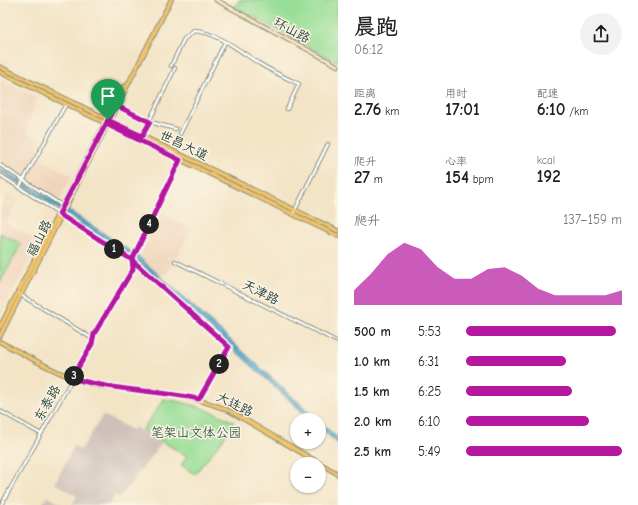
<!DOCTYPE html>
<html lang="zh">
<head>
<meta charset="utf-8">
<style>
	:root { --surface:#fff; --page:#f2f2f2; --text:#222; --muted:#767676; --accent:#b5179e }
	body { margin:0; font-family:"Comic Neue","LXGW WenKai TC",sans-serif; background:var(--page); color:var(--text); height:100vh; display:flex; flex-direction:column; font-size:15px; white-space:nowrap }
	* { box-sizing:border-box; margin:0 }
	p { font-size:13px; color:var(--muted) }
	.icon { flex:none; width:22px; height:22px; fill:none; stroke:currentColor; stroke-width:2; stroke-linecap:round; stroke-linejoin:round }
	.map { position:relative; flex:1; overflow:hidden }
	.details { display:flex; flex-direction:column; background:var(--surface); width:300px }
	.details>* { flex:none }
	.buttons { position:absolute; left:290px; top:413px; display:grid; gap:8px }
	.buttons a { display:grid; place-items:center; width:36px; height:36px; border-radius:50%; background:var(--surface); box-shadow:0 1px 3px #0004; font-size:20px }
	.pin { position:absolute; display:grid; place-items:center; width:34px; height:34px; color:#fff; margin:-41px -17px; border-radius:50% 50% 50% 0; rotate:-45deg; box-shadow:0 0 4px #0007 }
	.pin .icon { rotate:45deg }
	.km { position:absolute; width:20px; height:20px; margin:-10px; border-radius:50%; background:#222; color:#fff; font-size:11px; line-height:20px; text-align:center }
	.round { display:grid; place-items:center; flex:none; width:42px; height:42px; border-radius:21px; background:var(--page) }
	.summary { display:flex; align-items:center; justify-content:space-between; height:68px; padding:0 16px }
	h1 { font-size:22px; font-weight:800; line-height:30px }
	.stats { display:grid; grid-template-columns:repeat(3,1fr); gap:6px; height:68px; padding:4px 16px }
	.stats div { display:grid; align-content:center }
	.stats b { font-size:17px; font-weight:800 }
	.stats small { font-size:11px; font-weight:400 }
	.stats p { font-size:11px }
	.chart { height:112px; padding:8px 16px }
	.chart p { display:flex; justify-content:space-between }
	.chart svg { width:100%; height:72px; margin-top:4px; fill:var(--accent); opacity:.7 }
	ul { padding:0 16px; list-style:none; font-size:13px }
	li { display:grid; grid-template-columns:64px 48px 1fr; align-items:center; height:30px }
	li i { height:10px; border-radius:5px; background:var(--accent) }
	main { display:flex; flex:1; min-height:0 }
	.map>svg:first-child { display:block }
	.built { fill:#f0d5bc }
	.industrial { fill:#cec1b9 }
	.green { fill:#99de97; stroke:#5c8e66 }
	.water { fill:#4ea5cb; stroke:#367180 }
	.lines { fill:none; stroke-linecap:round; stroke-linejoin:round }
	.street-casing { stroke:#89907d; stroke-width:4.5 }
	.secondary-casing { stroke:#89907d; stroke-width:5 }
	.primary-casing { stroke:#89907d; stroke-width:5.5 }
	.street { stroke:#fff; stroke-width:2.5 }
	.secondary { stroke:#fae7c3; stroke-width:3 }
	.primary { stroke:#f2c36a; stroke-width:3.5 }
	.route-casing { stroke:#fff; stroke-width:8 }
	.route { stroke:#b5179e; stroke-width:5 }
	.labels { text-anchor:middle; dominant-baseline:central; stroke-width:3; stroke-linejoin:round; paint-order:stroke }
	.street-label { font-size:13px; fill:#1f3d34; stroke:#fcf5e5 }
	.park-label { font-size:13px; fill:#375d48; stroke:#fcf5e5 }
</style>
</head>
<body>
<main>
<div class="map">
<svg width="338" height="505" viewBox="0 0 338 505">
	<rect width="100%" height="100%" fill="#fcf5e5"/>
	<filter id="ink" filterUnits="userSpaceOnUse"><feTurbulence type="fractalNoise" baseFrequency=".025" numOctaves="2"/><feDisplacementMap in="SourceGraphic" scale="8" xChannelSelector="R" yChannelSelector="G"/><feConvolveMatrix kernelMatrix="1 2 1 2 8 2 1 2 1" color-interpolation-filters="sRGB"/></filter>
	<filter id="wash" filterUnits="userSpaceOnUse"><feTurbulence type="fractalNoise" baseFrequency=".012" numOctaves="4" result="noise"/><feDisplacementMap in="SourceGraphic" scale="16" xChannelSelector="R" yChannelSelector="G"/><feGaussianBlur stdDeviation="0.9" result="paint"/><feColorMatrix in="noise" values="0 0 0 0 0 0 0 0 0 0 0 0 0 0 0 0 0 1.4 0 .05"/><feComposite in="paint" operator="in"/></filter>
	<g filter="url(#wash)">
		<rect width="100%" height="100%" fill="#f3e4c6"/>
		<g class="built">
			<polygon points="0,80 38,98 25,132 43,141 36,156 72,176 59,201 0,158"/>
			<polygon points="8,195 18,200 6,223 39,241 0,317 0,209"/>
			<polygon points="161,214 192,229 165,276 155,271 140,257"/>
		</g>
		<g class="industrial">
			<polygon points="103,415 133,430 135,427 162,443 120,497 115,495 109,505 72,505 77,496 55,483 74,446 81,450"/>
			<polygon points="47,496 62,505 42,505"/>
		</g>
		<g class="green">
			<polygon points="239,0 338,0 338,62 235,7"/>
			<polygon points="0,233 21,244 0,283"/>
			<path d="M164,399C190,403 211,410 234,422L224,438L195,474L181,465L187,456L142,430Z"/>
		</g>
		<g class="water">
			<polygon points="0,168 56,202 138,256 318,420 311,420 136,260 0,171"/>
			<polygon points="319,421 338,438 338,444 319,427"/>
		</g>
	</g>
	<g filter="url(#ink)">
		<g class="lines">
			<defs>
				<g id="street">
					<path d="M171,66L184,39L194,31C218,32 241,52 260,64C273,72 286,78 299,84L287,109"/>
					<polyline points="116,105 150,122 176,129"/>
					<polyline points="180,134 225,42"/>
					<polyline points="142,136 175,68"/>
					<polyline points="0,165 63,206"/>
					<polyline points="0,175 132,260 229,347 199,399"/>
					<polyline points="19,188 66,104"/>
					<polyline points="293,214 328,144"/>
					<polyline points="175,261 338,342"/>
					<polyline points="133,269 132,260 180,160"/>
					<polyline points="19,294 93,339"/>
					<polyline points="0,411 41,434"/>
					<polyline points="1,505 92,344 94,334 133,269"/>
				</g>
				<polyline id="secondary" points="216,0 338,66"/>
				<g id="primary">
					<polyline points="0,67 338,231"/>
					<polyline points="0,72 338,236"/>
					<polyline points="0,327 124,86"/>
					<polyline points="0,336 171,0"/>
					<path d="M0,342C30,357 61,377 95,385C108,388 123,388 137,390C170,393 199,398 230,411L338,474"/>
				</g>
			</defs>
			<use href="#street" class="street-casing"/>
			<use href="#secondary" class="secondary-casing"/>
			<use href="#primary" class="primary-casing"/>
			<use href="#street" class="street"/>
			<use href="#secondary" class="secondary"/>
			<use href="#primary" class="primary"/>
		</g>
	</g>
	<g class="lines" filter="url(#ink)">
		<defs>
			<path id="route" d="M108,120L59,214L132,260L229,347L199,399C157,390 114,391 72,378L92,344L94,334L133,269L132,260L180,160L108,125L110,121L142,136L150,122L115,105L108,120"/>
		</defs>
		<use href="#route" class="route-casing"/>
		<use href="#route" class="route"/>
	</g>
	<g class="labels">
		<g class="street-label">
			<text transform="translate(292 30) rotate(28)">环山路</text>
			<text transform="translate(184 145) rotate(26)">世昌大道</text>
			<text transform="translate(39 238) rotate(-63)">福山路</text>
			<text transform="translate(261 292) rotate(26)">天津路</text>
			<text transform="translate(47 403) rotate(-60)">东泰路</text>
			<text transform="translate(235 404) rotate(26)">大连路</text>
		</g>
		<g class="park-label">
			<text x="196" y="432">笔架山文体公园</text>
		</g>
	</g>
</svg>
<div class="buttons">
<a>+</a>
<a>−</a>
</div>
<div class="pin" style="left:108px;top:120px;background:#1e9e55"><svg class="icon" aria-label="arrive" viewBox="0 0 24 24"><path d="M6 21V4h12l-3 4 3 4H6"/></svg></div>
<b class="km" style="left:114px;top:249px">1</b>
<b class="km" style="left:219px;top:364px">2</b>
<b class="km" style="left:74px;top:376px">3</b>
<b class="km" style="left:149px;top:224px">4</b>
</div>
<section class="details">
<div class="summary"><div><h1>晨跑</h1><p>06:12</p></div><a class="round"><svg class="icon" aria-label="share" viewBox="0 0 24 24"><path d="M12 15V3M7 8l5-5 5 5M5 13v7h14v-7"/></svg></a></div>
<div class="stats">
<div><p>距离</p><b>2.76<small> km</small></b></div>
<div><p>用时</p><b>17:01</b></div>
<div><p>配速</p><b>6:10<small> /km</small></b></div>
</div>
<div class="stats">
<div><p>爬升</p><b>27<small> m</small></b></div>
<div><p>心率</p><b>154<small> bpm</small></b></div>
<div><p>kcal</p><b>192</b></div>
</div>
<div class="chart"><p><span>爬升</span>137–159 m</p>
<svg viewBox="0 0 160 44" preserveAspectRatio="none"><path d="M0 44V35L10 25L20 13L30 6L40 10L50 21L60 28L70 28L80 22L90 21L100 26L110 34L120 38L130 38L140 38L150 38L160 35V44z"/></svg>
</div>
<ul>
<li><b>500 m</b>5:53<i style="width:96%"></i></li>
<li><b>1.0 km</b>6:31<i style="width:64%"></i></li>
<li><b>1.5 km</b>6:25<i style="width:68%"></i></li>
<li><b>2.0 km</b>6:10<i style="width:79%"></i></li>
<li><b>2.5 km</b>5:49<i style="width:100%"></i></li>
</ul>
</section>
</main>
</body>
</html>
